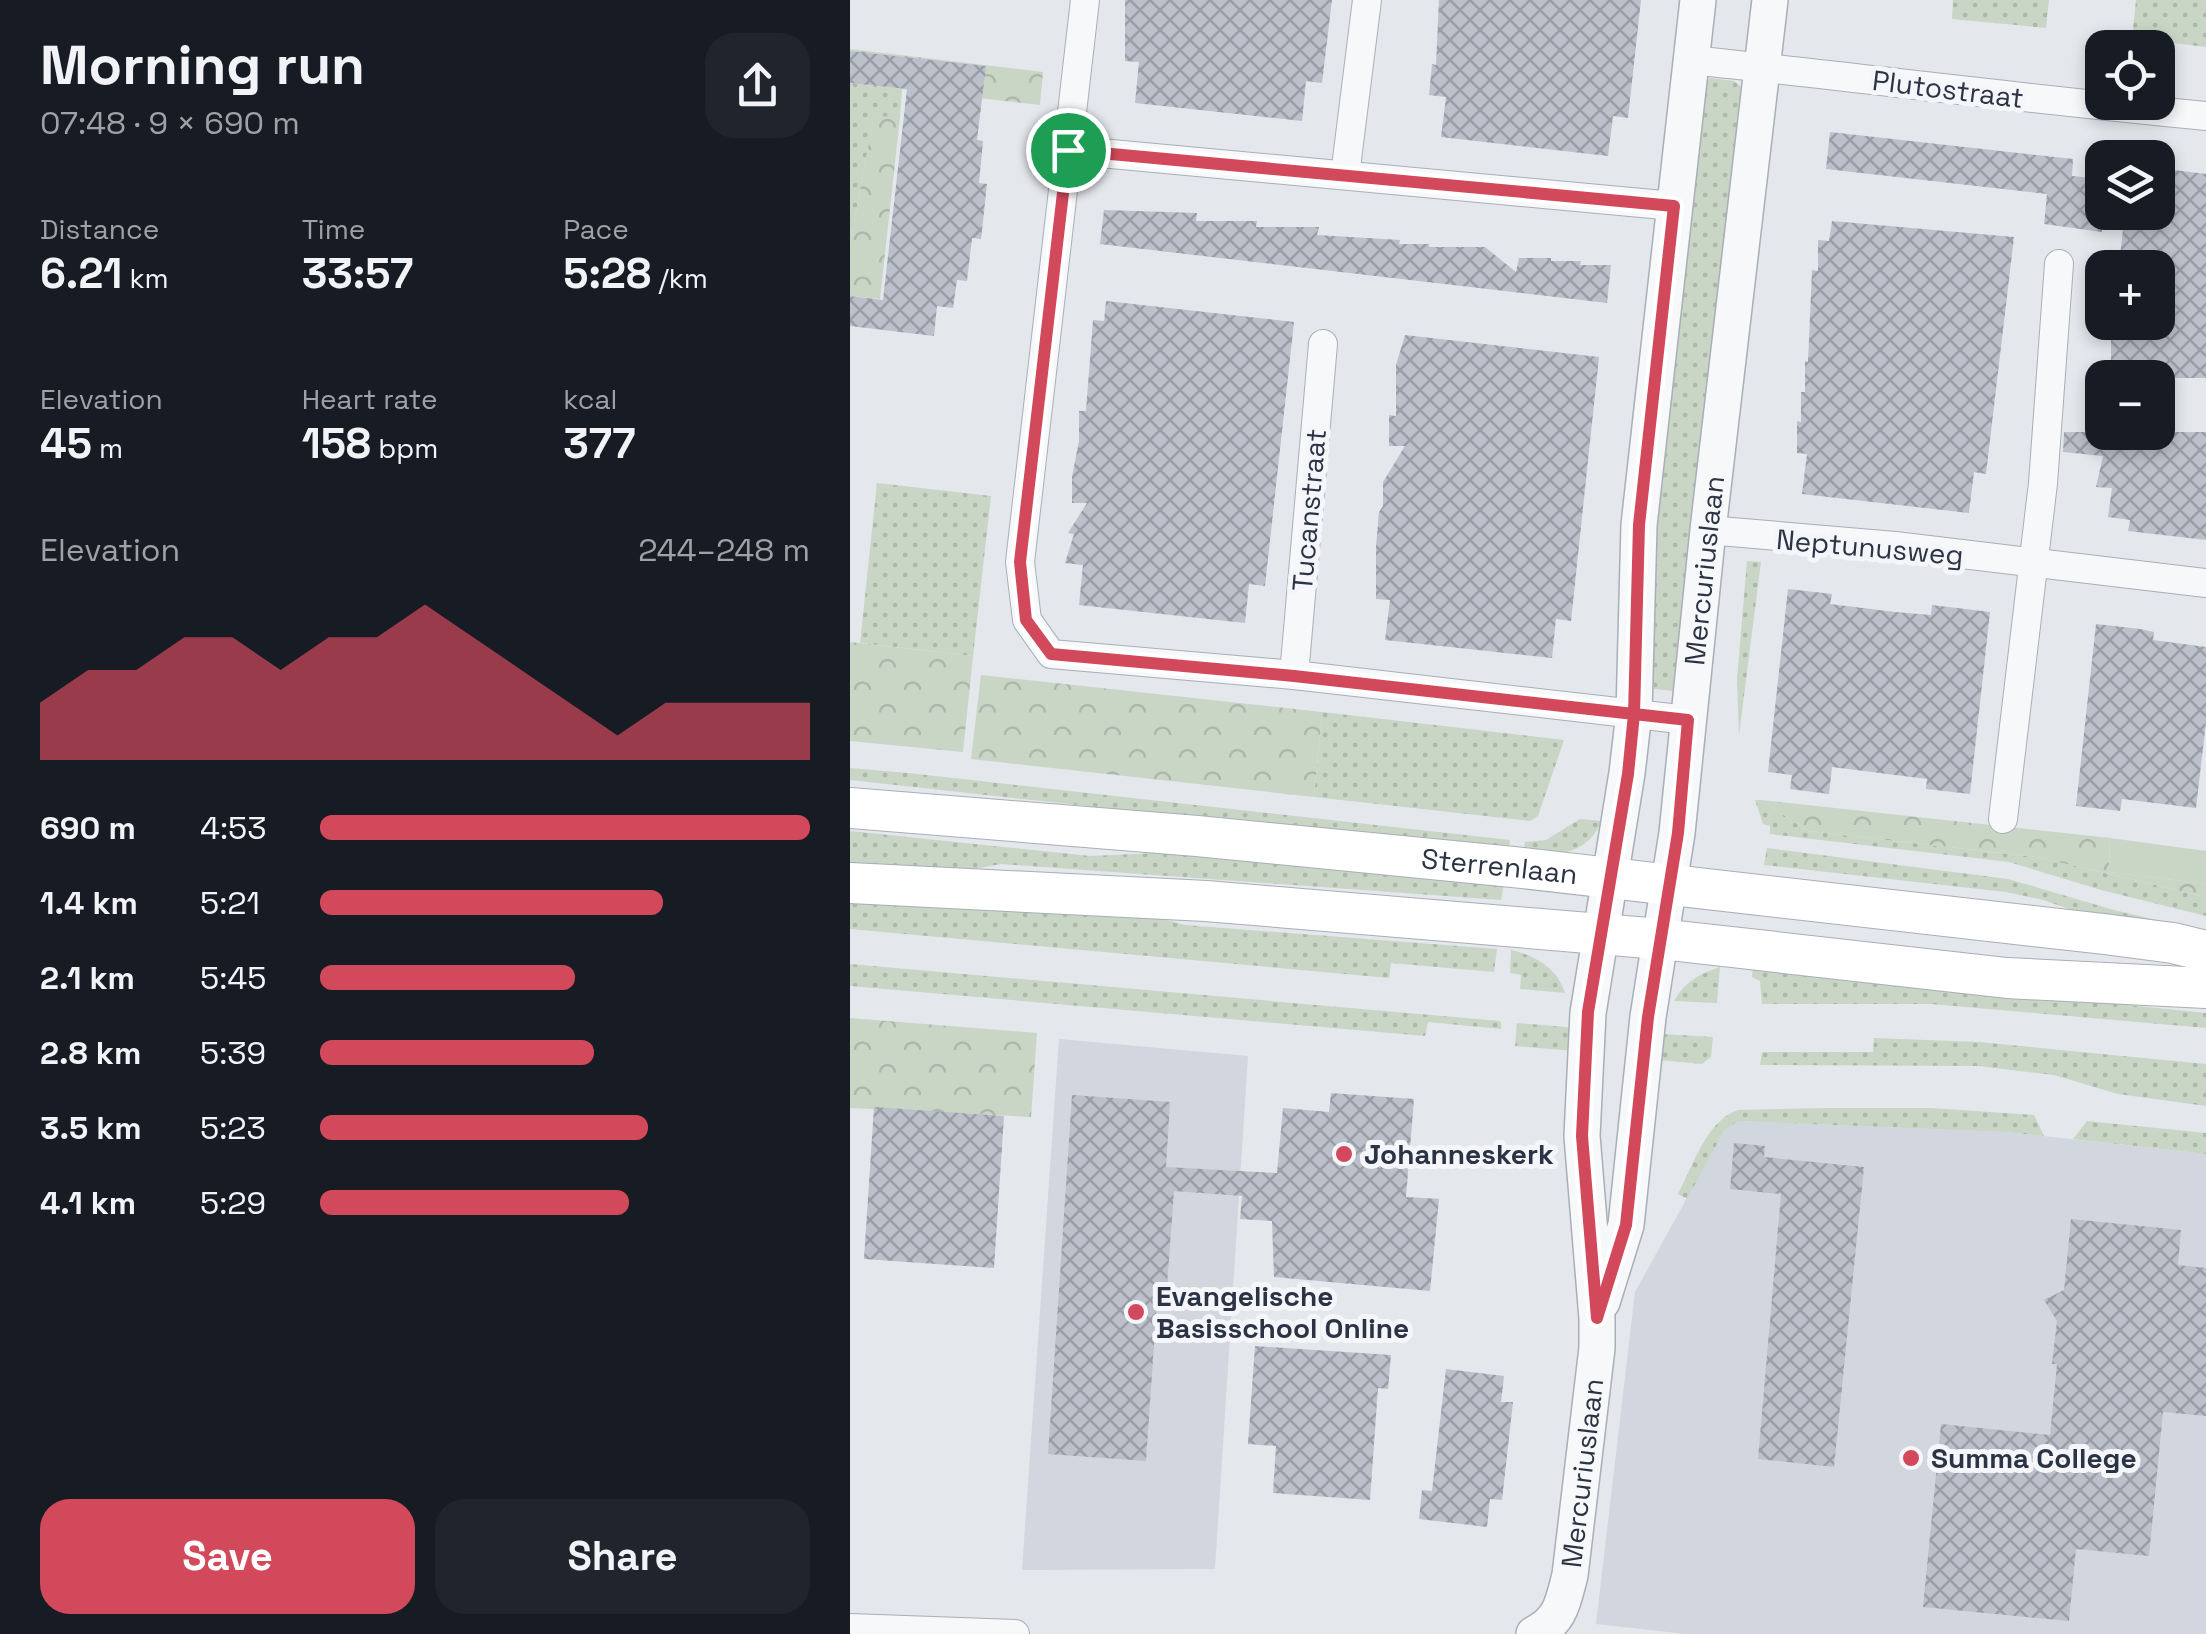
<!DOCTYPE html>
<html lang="en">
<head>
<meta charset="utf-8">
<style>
	:root { --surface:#171b24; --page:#20242c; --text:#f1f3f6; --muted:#9ea1a6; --accent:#d1495b }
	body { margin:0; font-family:"Space Grotesk",sans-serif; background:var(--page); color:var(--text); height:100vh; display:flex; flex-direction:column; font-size:38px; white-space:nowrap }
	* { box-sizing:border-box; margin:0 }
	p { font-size:32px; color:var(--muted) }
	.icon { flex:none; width:55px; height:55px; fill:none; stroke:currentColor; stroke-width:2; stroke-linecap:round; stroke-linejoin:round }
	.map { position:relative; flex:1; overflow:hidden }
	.drawer { display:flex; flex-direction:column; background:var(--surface); width:850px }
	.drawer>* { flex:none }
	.controls { position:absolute; left:1235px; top:30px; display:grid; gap:20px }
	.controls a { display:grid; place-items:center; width:90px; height:90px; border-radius:20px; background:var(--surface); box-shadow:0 5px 15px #0003; font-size:50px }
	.pin { position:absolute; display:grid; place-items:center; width:85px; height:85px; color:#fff; margin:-42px; border:5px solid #fff; border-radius:50%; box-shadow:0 2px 10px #0007 }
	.round { display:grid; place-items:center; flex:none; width:105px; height:105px; border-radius:30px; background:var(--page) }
	.overview { display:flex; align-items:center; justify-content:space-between; height:170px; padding:0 40px }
	h1 { font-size:55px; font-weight:600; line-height:75px }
	.metrics { display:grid; grid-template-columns:repeat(3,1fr); gap:15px; height:170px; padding:10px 40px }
	.metrics div { display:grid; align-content:center }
	.metrics b { font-size:42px; font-weight:600 }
	.metrics small { font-size:28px; font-weight:400 }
	.metrics p { font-size:28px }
	.chart { height:280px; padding:20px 40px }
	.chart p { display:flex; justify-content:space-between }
	.chart svg { width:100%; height:180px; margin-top:10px; fill:var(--accent); opacity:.7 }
	.button { display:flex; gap:20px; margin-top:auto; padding:20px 40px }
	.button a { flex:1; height:115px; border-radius:30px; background:var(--accent); color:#fff; font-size:40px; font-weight:600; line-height:115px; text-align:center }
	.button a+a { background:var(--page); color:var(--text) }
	ul { padding:0 40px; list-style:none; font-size:32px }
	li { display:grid; grid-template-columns:160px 120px 1fr; align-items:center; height:75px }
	li i { height:25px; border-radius:12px; background:var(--accent) }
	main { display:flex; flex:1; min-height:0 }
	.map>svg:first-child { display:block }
	.built { fill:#d2d6de }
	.grass { fill:url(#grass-dots) }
	.forest { fill:url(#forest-crowns) }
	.green { fill:#c9d6c5 }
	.building { fill:url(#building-cross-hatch) }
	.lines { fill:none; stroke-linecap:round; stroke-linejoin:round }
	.minor-casing { stroke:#a9aeb7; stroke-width:30 }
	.tertiary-casing { stroke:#a9aeb7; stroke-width:38 }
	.secondary-casing { stroke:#a9aeb7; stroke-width:42 }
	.minor { stroke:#f7f8fa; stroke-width:28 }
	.tertiary { stroke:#f7f8fa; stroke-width:35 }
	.secondary { stroke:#fff; stroke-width:40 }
	.route-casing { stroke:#fff; stroke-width:20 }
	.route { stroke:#d1495b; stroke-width:12 }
	.poi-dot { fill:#d1495b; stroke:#f4f6f9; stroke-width:4 }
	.labels { text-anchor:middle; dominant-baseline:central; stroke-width:10; stroke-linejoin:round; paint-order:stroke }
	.street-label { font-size:28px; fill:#2b3445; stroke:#f4f6f9 }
	.poi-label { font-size:28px; font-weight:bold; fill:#2b3445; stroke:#f4f6f9; text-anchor:start }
</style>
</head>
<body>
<main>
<section class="drawer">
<div class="overview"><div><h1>Morning run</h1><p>07:48 · 9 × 690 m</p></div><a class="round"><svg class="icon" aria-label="share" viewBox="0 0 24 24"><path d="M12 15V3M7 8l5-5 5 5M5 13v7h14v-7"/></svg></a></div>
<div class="metrics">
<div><p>Distance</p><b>6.21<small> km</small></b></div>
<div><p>Time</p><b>33:57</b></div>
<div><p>Pace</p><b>5:28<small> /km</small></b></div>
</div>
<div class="metrics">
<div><p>Elevation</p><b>45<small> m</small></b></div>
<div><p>Heart rate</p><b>158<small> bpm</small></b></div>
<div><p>kcal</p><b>377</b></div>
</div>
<div class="chart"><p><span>Elevation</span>244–248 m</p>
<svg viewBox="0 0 160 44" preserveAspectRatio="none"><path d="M0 44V30L10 22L20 22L30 14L40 14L50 22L60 14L70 14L80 6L90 14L100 22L110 30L120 38L130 30L140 30L150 30L160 30V44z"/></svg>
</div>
<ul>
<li><b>690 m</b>4:53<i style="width:100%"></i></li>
<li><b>1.4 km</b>5:21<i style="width:70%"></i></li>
<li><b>2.1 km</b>5:45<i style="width:52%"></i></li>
<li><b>2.8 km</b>5:39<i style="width:56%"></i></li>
<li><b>3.5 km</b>5:23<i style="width:67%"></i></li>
<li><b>4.1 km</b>5:29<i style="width:63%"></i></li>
</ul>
<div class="button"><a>Save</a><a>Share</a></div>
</section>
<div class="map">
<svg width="1356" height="1634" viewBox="0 0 1356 1634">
	<defs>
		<pattern id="grass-dots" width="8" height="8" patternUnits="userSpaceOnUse" patternTransform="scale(2.5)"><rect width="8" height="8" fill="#c9d6c5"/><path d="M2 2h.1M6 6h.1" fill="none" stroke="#adb8ab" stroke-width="1.8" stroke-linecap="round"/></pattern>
		<pattern id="forest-crowns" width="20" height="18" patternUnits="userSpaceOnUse" patternTransform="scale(2.5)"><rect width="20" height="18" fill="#c9d6c5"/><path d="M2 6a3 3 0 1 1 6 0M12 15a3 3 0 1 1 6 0" fill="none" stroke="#adb8ab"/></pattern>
		<pattern id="building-cross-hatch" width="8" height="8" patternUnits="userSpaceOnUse" patternTransform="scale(2.5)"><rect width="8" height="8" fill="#bbc0ca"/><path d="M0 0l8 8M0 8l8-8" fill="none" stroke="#989da6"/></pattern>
	</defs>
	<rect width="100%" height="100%" fill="#e4e7ec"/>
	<g class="built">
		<polygon points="209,1039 398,1056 365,1569 172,1570"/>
		<polygon points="888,1121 1156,1132 1356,1154 1356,1634 836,1634 746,1624 785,1292 874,1131"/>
	</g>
	<g class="grass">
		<polygon points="1103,0 1199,0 1196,28 1102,19"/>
		<polygon points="1286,0 1356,0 1356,47 1282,38"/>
		<polygon points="860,78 884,81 896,91 832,692 804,689 795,567 849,87"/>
		<polygon points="0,83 52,89 50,117 24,117 0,243"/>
		<polygon points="27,483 141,496 123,656 10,643"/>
		<polygon points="897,561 911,562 889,735 887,679"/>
		<polygon points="472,712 714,740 688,816 680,821 464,797"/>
		<polygon points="0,768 58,773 660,840 658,852 0,780"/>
		<polygon points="905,800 911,800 958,831 1187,857 1356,897 1356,916 1251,890 1159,862 920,834 920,826 913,824"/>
		<path d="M730,819L752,821C736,856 706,856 673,854L675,842L696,840Z"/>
		<polygon points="0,831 240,856 352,851 654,884 651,900 151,864 103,873 0,874"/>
		<polygon points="917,848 1158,879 1264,910 1356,932 1245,918 1193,900 1156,892 914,865"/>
		<polygon points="0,891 271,907 335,925 647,949 644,972 541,963 539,978 0,929"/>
		<path d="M661,950C686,956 707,968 715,993L670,989L671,975L660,973Z"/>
		<polygon points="0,964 649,1021 651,1023 651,1029 578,1022 575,1036 0,986"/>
		<path d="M870,967L867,1003L824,1001C835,981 850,974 870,967Z"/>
		<polygon points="903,967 1356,1013 1356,1028 1081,1004 912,1004 910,981 902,977"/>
		<polygon points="667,1023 726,1028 725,1051 665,1046"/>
		<polygon points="812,1034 863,1037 861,1057 852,1064 809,1060"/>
		<polygon points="1024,1038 1129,1042 1356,1064 1356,1106 1268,1094 1204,1075 1128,1066 910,1065 912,1052 1023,1052"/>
		<path d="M976,1108H1081L1184,1115L1194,1136L1156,1132L888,1121L874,1131L837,1199L828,1194C843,1166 856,1121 888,1110Z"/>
		<polygon points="1237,1121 1356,1133 1356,1154 1223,1139"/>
	</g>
	<g class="forest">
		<polygon points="0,49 193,72 190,105 0,83"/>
		<polygon points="24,116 50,117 30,299 0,296 0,243"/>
		<polygon points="0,642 123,656 113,752 0,741"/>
		<polygon points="131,675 472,712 464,797 121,759"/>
		<polygon points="911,800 1260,838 1259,872 1356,884 1356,897 1187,857 958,831"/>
		<polygon points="0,1018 187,1033 181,1117 0,1108"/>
	</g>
	<polygon class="green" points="1260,838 1356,851 1356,884 1259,872"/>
	<g class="building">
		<polygon points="275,0 482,0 472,83 456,81 452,121 285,103 289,62 275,61"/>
		<polygon points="589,0 791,0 778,118 763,116 758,156 591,137 596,97 579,95 582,64 586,65"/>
		<polygon points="0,51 136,66 127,140 133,141 129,183 137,184 131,239 122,238 117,281 107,280 103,308 87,306 84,336 0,326 0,296 33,300 57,89 0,83"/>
		<polygon points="980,132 1223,159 1222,176 1252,179 1252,232 1194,224 1197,194 976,169"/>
		<polygon points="1308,168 1356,174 1356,378 1261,378 1261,333 1266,334 1267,322 1308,322 1308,268 1269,265 1275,212 1308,212"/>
		<polygon points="254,210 347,213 346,221 407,221 406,227 469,227 467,235 550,240 549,244 579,244 579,247 635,247 666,272 669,258 701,258 701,261 731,261 730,265 761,265 757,303 250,244"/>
		<polygon points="982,221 1164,237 1136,474 1124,472 1119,513 952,494 957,454 947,453 947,421 951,422 951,392 955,392 955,361 958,362 962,270 968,271 968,240 979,241"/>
		<polygon points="256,301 444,322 415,586 399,584 395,623 229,605 233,565 215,563 224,534 218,533 237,503 222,503 222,477 229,441 229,411 236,411 243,320 254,321"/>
		<polygon points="555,335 749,357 721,621 706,619 702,658 535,640 540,600 526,599 526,547 529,512 533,506 533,482 555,446 539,446 539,415 546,416 546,365"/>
		<polygon points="1214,432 1356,432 1356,540 1278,531 1280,520 1258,517 1262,488 1246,487 1253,456 1213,452"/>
		<polygon points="938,589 982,594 980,604 1045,612 1081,615 1082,605 1140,612 1120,794 1076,789 1077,779 982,767 979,794 940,789 942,775 918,772"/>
		<polygon points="1246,624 1290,629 1304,632 1303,640 1356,647 1356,722 1346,808 1272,799 1270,811 1226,806"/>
		<polygon points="481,1093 564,1099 556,1197 589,1199 580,1291 424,1277 422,1221 390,1219 392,1196 324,1191 317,1286 308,1286 296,1461 198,1454 222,1095 320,1102 316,1167 427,1173 433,1108 479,1112"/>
		<polygon points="24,1107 154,1116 144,1268 14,1259"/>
		<polygon points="884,1143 915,1146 914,1157 1014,1167 984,1467 908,1459 931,1194 880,1189"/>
		<polygon points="1221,1219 1331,1230 1328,1265 1356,1268 1356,1416 1313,1412 1299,1556 1226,1549 1219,1621 1073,1607 1091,1424 1200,1435 1207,1364 1202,1364 1207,1321 1194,1300 1214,1290"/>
		<polygon points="405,1346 541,1355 538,1389 528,1388 520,1500 423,1493 426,1446 398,1444"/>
		<polygon points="596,1369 654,1376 651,1402 663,1402 652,1500 640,1499 637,1527 569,1519 572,1490 582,1491"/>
	</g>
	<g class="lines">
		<defs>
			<g id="minor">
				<polyline points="235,0 170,562 177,620 201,654 444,675 838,720"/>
				<path d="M841,60C1013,78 1184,100 1356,116"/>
				<polyline points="218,150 824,206"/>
				<polyline points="495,175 517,0"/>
				<polyline points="858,530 1045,546 1356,583"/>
				<polyline points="444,675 473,344"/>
				<polyline points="1153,819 1193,483 1209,264"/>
				<polyline points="0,1628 165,1634"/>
			</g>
			<g id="tertiary">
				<path id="s1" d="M752,1302L776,1225L798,1017L827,833L858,530L920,0"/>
				<path id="s2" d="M684,1634C711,1621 713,1602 720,1575L747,1348V1318L732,1136L738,1013L777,773L784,713L789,525L848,0"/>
			</g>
			<g id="secondary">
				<path id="s3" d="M0,808L347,836L663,867L1254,934L1323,943L1356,951"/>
				<polyline points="0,883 356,901 810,939 1157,978 1356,988"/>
			</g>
		</defs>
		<use href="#minor" class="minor-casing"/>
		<use href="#tertiary" class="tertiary-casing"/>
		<use href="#secondary" class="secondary-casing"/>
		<use href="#minor" class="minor"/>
		<use href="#tertiary" class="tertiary"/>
		<use href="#secondary" class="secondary"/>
	</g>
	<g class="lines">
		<defs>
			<polyline id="route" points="218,150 170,562 176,620 201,654 444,676 784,714 778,774 738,1012 732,1136 747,1318 776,1225 798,1017 828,833 838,720 784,714 789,525 824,206 218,150"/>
		</defs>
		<use href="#route" class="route-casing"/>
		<use href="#route" class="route"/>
	</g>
	<g class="poi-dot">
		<circle cx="494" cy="1154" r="10"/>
		<circle cx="286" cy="1312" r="10"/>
		<circle cx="1061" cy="1458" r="10"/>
	</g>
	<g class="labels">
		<g class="street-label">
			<text transform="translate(1098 89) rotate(7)">Plutostraat</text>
			<text transform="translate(459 510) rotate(-85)">Tucanstraat</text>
			<text transform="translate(1020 547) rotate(5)">Neptunusweg</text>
			<text stroke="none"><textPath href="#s1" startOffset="740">Mercuriuslaan</textPath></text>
			<text stroke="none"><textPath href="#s3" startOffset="652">Sterrenlaan</textPath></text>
			<text stroke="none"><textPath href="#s2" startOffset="175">Mercuriuslaan</textPath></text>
		</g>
		<g class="poi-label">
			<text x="514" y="1154">Johanneskerk</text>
			<text x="306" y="1296">Evangelische<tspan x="306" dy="32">Basisschool Online</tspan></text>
			<text x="1081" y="1458">Summa College</text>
		</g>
	</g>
</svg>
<div class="controls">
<a><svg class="icon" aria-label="locate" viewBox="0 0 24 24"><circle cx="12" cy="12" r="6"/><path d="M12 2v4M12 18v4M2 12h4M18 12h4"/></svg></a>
<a><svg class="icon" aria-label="layers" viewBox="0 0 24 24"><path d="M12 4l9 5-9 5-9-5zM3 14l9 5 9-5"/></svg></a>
<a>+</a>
<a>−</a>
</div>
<div class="pin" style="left:218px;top:150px;background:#1e9e55"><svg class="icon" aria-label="arrive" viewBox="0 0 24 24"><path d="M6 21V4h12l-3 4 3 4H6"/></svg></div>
</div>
</main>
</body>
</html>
